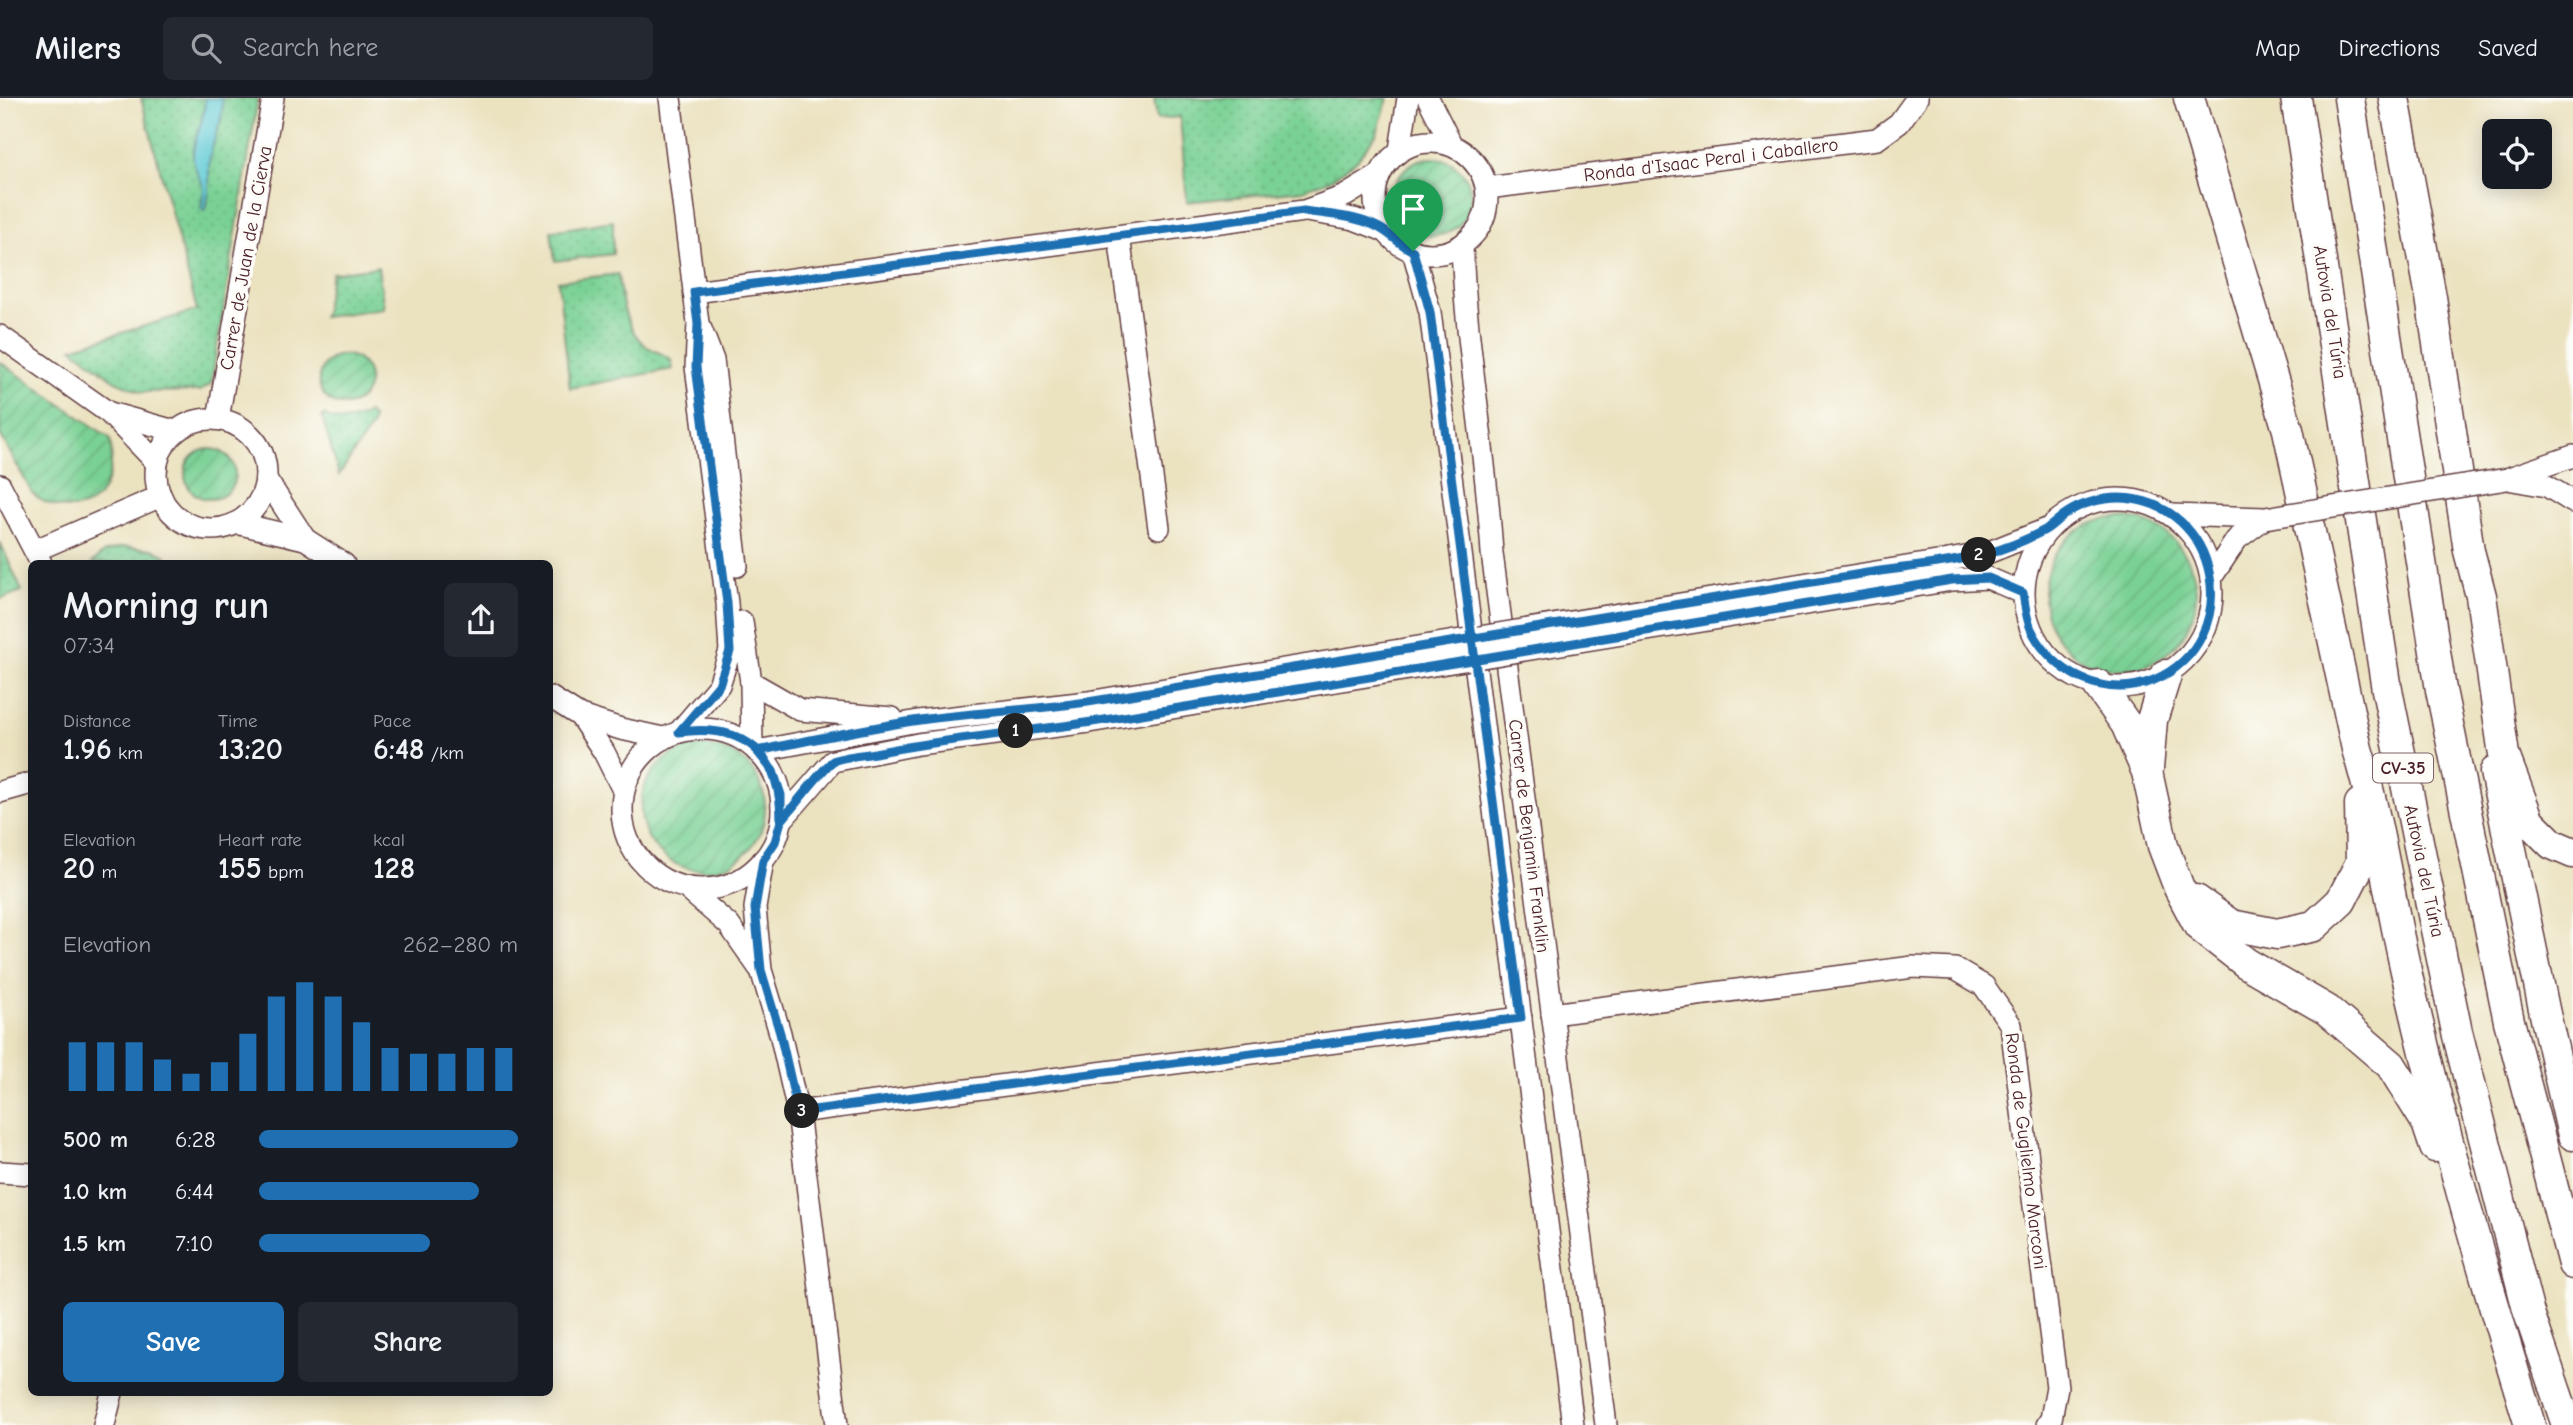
<!DOCTYPE html>
<html lang="en">
<head>
<meta charset="utf-8">
<style>
	:root { --surface:#171b24; --page:#242831; --text:#f1f3f6; --muted:#9ea1a6; --line:#363941; --accent:#1f6fb2 }
	body { margin:0; font-family:"Comic Neue",sans-serif; background:var(--page); color:var(--text); height:100vh; display:flex; flex-direction:column; font-size:26px; white-space:nowrap }
	* { box-sizing:border-box; margin:0 }
	p { font-size:23px; color:var(--muted) }
	.icon { flex:none; width:38px; height:38px; fill:none; stroke:currentColor; stroke-width:2; stroke-linecap:round; stroke-linejoin:round }
	.map { position:relative; flex:1; overflow:hidden }
	.sheet { position:absolute; left:28px; top:462px; width:525px; height:836px; display:flex; flex-direction:column; background:var(--surface); border-radius:10px; box-shadow:0 4px 18px #0003 }
	.sheet>* { flex:none }
	.fabs { position:absolute; left:2482px; top:21px; display:grid; gap:14px }
	.fabs a { display:grid; place-items:center; width:70px; height:70px; border-radius:10px; background:var(--surface); box-shadow:0 4px 18px #0003; font-size:35px }
	.pin { position:absolute; display:grid; place-items:center; width:60px; height:60px; color:#fff; margin:-72px -30px; border-radius:50% 50% 50% 0; rotate:-45deg; box-shadow:0 0 7px #0007 }
	.pin .icon { rotate:45deg }
	.km { position:absolute; width:35px; height:35px; margin:-18px; border-radius:50%; background:#222; color:#fff; font-size:19px; line-height:35px; text-align:center }
	.round { display:grid; place-items:center; flex:none; width:74px; height:74px; border-radius:10px; background:var(--page) }
	.headline { display:flex; align-items:center; justify-content:space-between; height:119px; padding:0 35px }
	h1 { font-size:38px; font-weight:600; line-height:52px }
	.stats { display:grid; grid-template-columns:repeat(3,1fr); gap:10px; height:119px; padding:7px 35px }
	.stats div { display:grid; align-content:center }
	.stats b { font-size:30px; font-weight:600 }
	.stats small { font-size:19px; font-weight:400 }
	.stats p { font-size:19px }
	.chart { height:196px; padding:14px 35px }
	.chart p { display:flex; justify-content:space-between }
	.chart svg { width:100%; height:126px; margin-top:7px; stroke:var(--accent); stroke-width:6 }
	.button { display:flex; gap:14px; margin-top:auto; padding:14px 35px }
	.button a { flex:1; height:80px; border-radius:10px; background:var(--accent); color:#fff; font-size:28px; font-weight:600; line-height:80px; text-align:center }
	.button a+a { background:var(--page); color:var(--text) }
	ul { padding:0 35px; list-style:none; font-size:23px }
	li { display:grid; grid-template-columns:112px 84px 1fr; align-items:center; height:52px }
	li i { height:18px; border-radius:9px; background:var(--accent) }
	header { display:flex; align-items:center; gap:42px; box-sizing:border-box; height:98px; padding:0 35px; background:var(--surface); border-bottom:2px solid var(--line) }
	header strong { font-size:33px }
	nav { display:flex; gap:38px; margin-inline-start:auto; font-size:24px }
	.search { width:490px; height:63px; background:var(--page); display:flex; align-items:center; gap:18px; box-sizing:border-box; padding:0 24px; border-radius:10px; color:var(--muted); font-size:26px }
	.map>svg:first-child { display:block }
	.grass { fill:url(#grass-dots); stroke:#627860; stroke-width:2 }
	.garden { fill:url(#garden-furrows); stroke:#627860; stroke-width:2 }
	.water { fill:#5dcad5; stroke:#547480; stroke-width:2 }
	.lines { fill:none; stroke-linecap:round; stroke-linejoin:round }
	.minor-casing { stroke:#623c41; stroke-width:24 }
	.highway-casing { stroke:#623c41; stroke-width:33 }
	.minor { stroke:#fff; stroke-width:21 }
	.highway { stroke:#fff; stroke-width:30 }
	.minor-bridge-casing { stroke:#623c41; stroke-width:24; stroke-linecap:butt }
	.minor-bridge { stroke:#fff; stroke-width:21 }
	.route-casing { stroke:#fff; stroke-width:14 }
	.route { stroke:#1f6fb2; stroke-width:9 }
	.labels { text-anchor:middle; dominant-baseline:central; stroke-width:7; stroke-linejoin:round; paint-order:stroke }
	.shield { fill:#fdfcf7; stroke:#806168; stroke-width:2 }
	.shield-label { font-size:18px; font-weight:bold; fill:#4a1f2b }
	.street-label { font-size:19px; fill:#4a1f2b; stroke:#fdfcf7 }
</style>
</head>
<body>
<header>
<strong>Milers</strong>
<div class="search"><svg class="icon" aria-label="search" viewBox="0 0 24 24"><circle cx="10" cy="10" r="6"/><path d="M15 15l6 6"/></svg>Search here</div>
<nav><a>Map</a><a>Directions</a><a>Saved</a></nav>
</header>
<div class="map">
<svg width="2573" height="1327" viewBox="0 0 2573 1327">
	<defs>
		<pattern id="grass-dots" width="8" height="8" patternUnits="userSpaceOnUse" patternTransform="scale(1.75)"><rect width="8" height="8" fill="#7ad195"/><path d="M2 2h.1M6 6h.1" fill="none" stroke="#6bb381" stroke-width="1.8" stroke-linecap="round"/></pattern>
		<pattern id="garden-furrows" width="10" height="10" patternUnits="userSpaceOnUse" patternTransform="scale(1.75)"><rect width="10" height="10" fill="#7ad195"/><path d="M-1 1l2-2M0 10L10 0M9 11l2-2" fill="none" stroke="#6bb381"/></pattern>
	</defs>
	<rect width="100%" height="100%" fill="#fdfcf7"/>
	<filter id="ink" filterUnits="userSpaceOnUse"><feTurbulence type="fractalNoise" baseFrequency=".0143" numOctaves="2"/><feDisplacementMap in="SourceGraphic" scale="14" xChannelSelector="R" yChannelSelector="G"/><feConvolveMatrix kernelMatrix="1 2 1 2 8 2 1 2 1" color-interpolation-filters="sRGB"/></filter>
	<filter id="wash" filterUnits="userSpaceOnUse"><feTurbulence type="fractalNoise" baseFrequency=".00686" numOctaves="4" result="noise"/><feDisplacementMap in="SourceGraphic" scale="28" xChannelSelector="R" yChannelSelector="G"/><feGaussianBlur stdDeviation="1.57" result="paint"/><feColorMatrix in="noise" values="0 0 0 0 0 0 0 0 0 0 0 0 0 0 0 0 0 1.4 0 .05"/><feComposite in="paint" operator="in"/></filter>
	<g filter="url(#wash)">
		<rect width="100%" height="100%" fill="#ebe2c0"/>
		<g class="grass">
			<polygon points="141,0 258,0 211,286 200,293 141,294 115,283 72,250 197,212"/>
			<polygon points="1154,0 1388,0 1377,35 1357,62 1330,82 1303,92 1187,104 1180,19 1157,21"/>
			<polygon points="613,123 613,156 555,163 551,133"/>
			<polygon points="378,169 384,210 323,219 332,175"/>
			<path d="M618,176C620,199 626,233 646,248C654,253 663,256 671,261L673,271L570,290L558,183Z"/>
			<path d="M368,315L373,320L371,329L339,377L322,319L324,317C339,326 353,324 368,315Z"/>
			<polygon points="0,444 22,493 0,501"/>
			<polygon points="122,449 152,451 166,458 162,465 92,465 103,455"/>
		</g>
		<g class="garden">
			<circle cx="1432" cy="99" r="39"/>
			<circle cx="344" cy="282" r="25"/>
			<path d="M0,264L110,340C117,379 100,422 53,407C44,404 36,401 31,393L0,336Z"/>
			<circle cx="210" cy="376" r="25"/>
			<circle cx="2120" cy="496" r="76"/>
			<circle cx="703" cy="710" r="62"/>
		</g>
		<path class="water" d="M205,0H222C226,24 208,46 209,70C209,85 211,98 204,113L201,110L204,89C179,46 204,42 205,0Z"/>
	</g>
	<g filter="url(#ink)">
		<g class="lines">
			<defs>
				<g id="minor">
					<polyline points="670,0 698,225 696,269 727,505 730,553 719,587 679,634"/>
					<polyline points="1428,0 1451,46"/>
					<circle cx="1431" cy="100" r="56"/>
					<polyline points="1400,52 1408,0"/>
					<polyline points="1487,90 1877,41 1899,25 1917,0"/>
					<polyline points="1306,113 1354,121 1385,133"/>
					<polyline points="1119,138 1159,430"/>
					<path d="M1462,148C1466,251 1486,352 1492,455L1606,1327"/>
					<polyline points="1413,153 1430,214 1573,1327"/>
					<polyline points="694,194 1304,113 1345,98 1378,78"/>
					<polyline points="701,231 713,262 737,468"/>
					<polyline points="0,238 109,315 157,365"/>
					<polyline points="110,315 175,333"/>
					<polyline points="218,321 273,0"/>
					<circle cx="211" cy="376" r="55"/>
					<polyline points="2509,380 2573,358"/>
					<polyline points="266,381 305,441"/>
					<polyline points="2507,381 2547,388 2573,404"/>
					<polyline points="0,387 41,465"/>
					<circle cx="2118" cy="495" r="94"/>
					<polyline points="2171,417 2265,420"/>
					<polyline points="236,425 305,441 344,466"/>
					<polyline points="36,452 161,398"/>
					<polyline points="1949,462 1987,455 2047,431"/>
					<polyline points="2211,480 2237,441 2265,420"/>
					<polyline points="1952,482 1988,480 2023,495"/>
					<polyline points="742,524 751,584 752,648"/>
					<polyline points="751,584 800,612 892,620"/>
					<polyline points="550,599 580,618 621,631 663,640"/>
					<polyline points="580,618 604,654 623,692"/>
					<circle cx="702" cy="711" r="80"/>
					<polyline points="757,653 918,623 1088,604 1254,576"/>
					<polyline points="0,694 32,685"/>
					<polyline points="781,723 833,663 918,646 1089,624 1256,596"/>
					<polyline points="763,762 755,810 761,872 780,935 798,1014 837,1327"/>
					<polyline points="685,789 729,827 759,870"/>
					<polyline points="1552,916 1913,869 1955,871 1984,888 2011,927 2057,1289 2051,1321 2047,1327"/>
					<polyline points="798,1014 1521,920"/>
					<polyline points="0,1074 32,1076"/>
					<polyline points="104,1327 112,1295"/>
				</g>
				<g id="highway">
					<path d="M2189,0L2288,332L2357,651C2379,723 2389,798 2406,873C2440,1026 2484,1177 2530,1327"/>
					<polyline points="2296,0 2387,592 2457,934 2528,1212 2567,1327"/>
					<polyline points="2349,0 2441,592 2509,923 2573,1166"/>
					<polyline points="2394,0 2431,199 2469,453 2481,498 2504,657 2529,723 2552,746 2573,755"/>
					<polyline points="2098,587 2126,626 2147,674 2163,748 2179,790 2199,828 2246,865 2327,912 2391,967 2427,1025 2435,1049"/>
					<polyline points="2148,671 2152,622 2166,577"/>
					<polyline points="2495,674 2545,916 2573,1037"/>
					<polyline points="2196,802 2231,827 2277,836 2314,828 2341,803 2361,764 2360,706"/>
				</g>
			</defs>
			<use href="#minor" class="minor-casing"/>
			<use href="#highway" class="highway-casing"/>
			<use href="#minor" class="minor"/>
			<use href="#highway" class="highway"/>
			<defs>
				<g id="minor-bridge">
					<polyline points="2265,420 2507,381"/>
					<polyline points="1254,576 1949,462"/>
					<polyline points="1256,596 1952,482"/>
				</g>
			</defs>
			<use href="#minor-bridge" class="minor-bridge-casing"/>
			<use href="#minor-bridge" class="minor-bridge"/>
		</g>
	</g>
	<g class="lines" filter="url(#ink)">
		<defs>
			<path id="route" d="M1413,153C1401,147 1396,141 1386,134C1364,118 1330,117 1304,113L694,194L698,226L696,269L727,505L730,553L719,587L679,634C745,625 781,656 781,723C791,712 824,669 833,663C841,659 864,657 875,655C946,640 1020,635 1092,624C1379,579 1665,529 1952,482L1988,480L2023,495C2025,507 2026,520 2031,531C2053,576 2105,602 2154,582C2247,542 2221,402 2119,400C2102,400 2082,405 2067,415C2059,420 2053,427 2045,432C2028,441 2004,451 1985,456C1947,466 1906,469 1867,475C1609,517 1352,561 1094,603C1037,612 978,614 920,622C866,630 811,642 757,653L773,673L781,697V723L775,744L763,762L755,810L761,872L780,935L798,1014L1521,920L1430,214L1413,153"/>
		</defs>
		<use href="#route" class="route-casing"/>
		<use href="#route" class="route"/>
	</g>
	<g class="labels">
		<rect class="shield" x="2373" y="655.5" width="60" height="29" rx="5"/>
		<g class="shield-label">
			<text x="2403" y="670">CV-35</text>
		</g>
		<g class="street-label">
			<text transform="translate(1711 62) rotate(-7)">Ronda d'Isaac Peral i Caballero</text>
			<text transform="translate(246 160) rotate(-80)">Carrer de Juan de la Cierva</text>
			<text transform="translate(2330 214) rotate(81)">Autovia del Túria</text>
			<text transform="translate(1529 738) rotate(83)">Carrer de Benjamin Franklin</text>
			<text transform="translate(2424 773) rotate(78)">Autovia del Túria</text>
			<text transform="translate(2026 1053) rotate(83)">Ronda de Guglielmo Marconi</text>
		</g>
	</g>
</svg>
<div class="fabs">
<a><svg class="icon" aria-label="locate" viewBox="0 0 24 24"><circle cx="12" cy="12" r="6"/><path d="M12 2v4M12 18v4M2 12h4M18 12h4"/></svg></a>
</div>
<div class="pin" style="left:1413px;top:153px;background:#1e9e55"><svg class="icon" aria-label="arrive" viewBox="0 0 24 24"><path d="M6 21V4h12l-3 4 3 4H6"/></svg></div>
<b class="km" style="left:1016px;top:633px">1</b>
<b class="km" style="left:1979px;top:457px">2</b>
<b class="km" style="left:802px;top:1013px">3</b>
<section class="sheet">
<div class="headline"><div><h1>Morning run</h1><p>07:34</p></div><a class="round"><svg class="icon" aria-label="share" viewBox="0 0 24 24"><path d="M12 15V3M7 8l5-5 5 5M5 13v7h14v-7"/></svg></a></div>
<div class="stats">
<div><p>Distance</p><b>1.96<small> km</small></b></div>
<div><p>Time</p><b>13:20</b></div>
<div><p>Pace</p><b>6:48<small> /km</small></b></div>
</div>
<div class="stats">
<div><p>Elevation</p><b>20<small> m</small></b></div>
<div><p>Heart rate</p><b>155<small> bpm</small></b></div>
<div><p>kcal</p><b>128</b></div>
</div>
<div class="chart"><p><span>Elevation</span>262–280 m</p>
<svg viewBox="0 0 160 44" preserveAspectRatio="none"><path d="M5 44V27M15 44V27M25 44V27M35 44V33M45 44V38M55 44V34M65 44V24M75 44V11M85 44V6M95 44V11M105 44V20M115 44V29M125 44V31M135 44V31M145 44V29M155 44V29"/></svg>
</div>
<ul>
<li><b>500 m</b>6:28<i style="width:100%"></i></li>
<li><b>1.0 km</b>6:44<i style="width:85%"></i></li>
<li><b>1.5 km</b>7:10<i style="width:66%"></i></li>
</ul>
<div class="button"><a>Save</a><a>Share</a></div>
</section>
</div>
</body>
</html>
